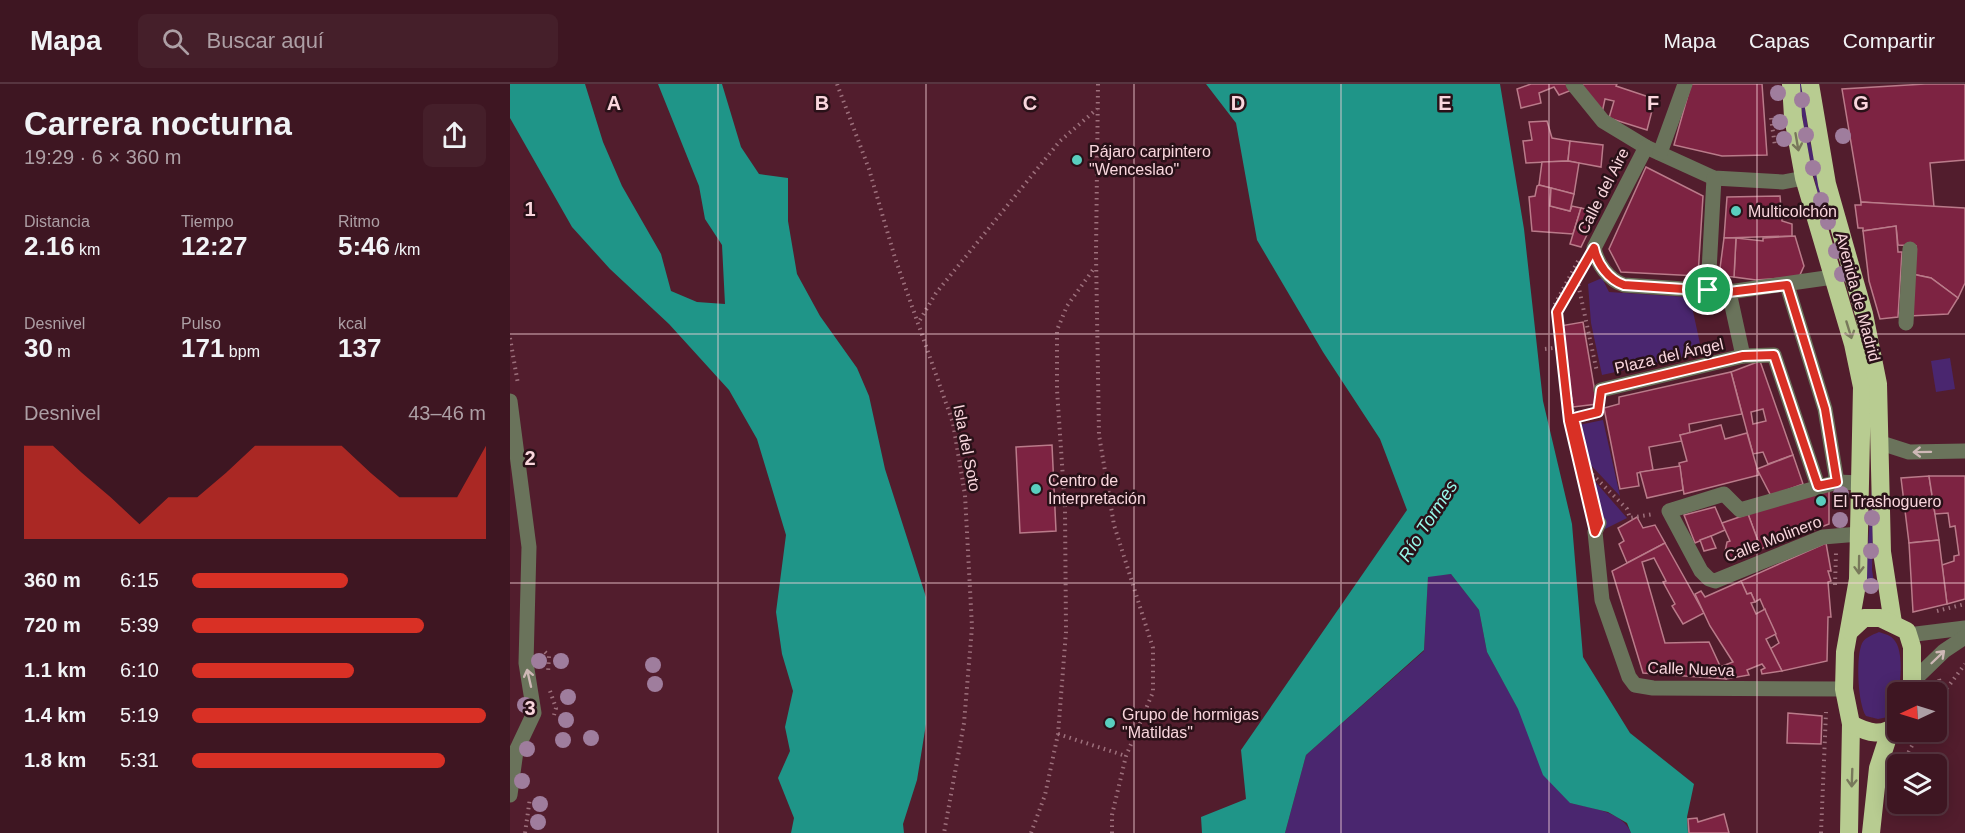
<!DOCTYPE html>
<html lang="es">
<head>
<meta charset="utf-8">
<style>
	:root { --surface:#3e1622; --page:#451f2a; --text:#f1f3f6; --muted:#ad9fa5; --line:#573540; --accent:#d93025 }
	body { margin:0; font-family:Helvetica,sans-serif; background:var(--page); color:var(--text); height:100vh; display:flex; flex-direction:column; font-size:22px; white-space:nowrap }
	* { box-sizing:border-box; margin:0 }
	p { font-size:20px; color:var(--muted) }
	.icon { flex:none; width:33px; height:33px; fill:none; stroke:currentColor; stroke-width:2; stroke-linecap:round; stroke-linejoin:round }
	.map { position:relative; flex:1; overflow:hidden }
	.sheet { display:flex; flex-direction:column; background:var(--surface); width:510px }
	.sheet>* { flex:none }
	.needle { width:39px; rotate:266deg }
	.buttons { position:absolute; left:1377px; top:598px; display:grid; gap:12px }
	.buttons a { display:grid; place-items:center; width:60px; height:60px; border-radius:9px; background:var(--surface); box-shadow:0 3px 15px #0003,0 0 0 2px var(--line); font-size:30px }
	.pin { position:absolute; display:grid; place-items:center; width:51px; height:51px; color:#fff; margin:-26px; border:3px solid #fff; border-radius:50%; box-shadow:0 2px 6px #0007 }
	.round { display:grid; place-items:center; flex:none; width:63px; height:63px; border-radius:9px; background:var(--page) }
	.summary { display:flex; align-items:center; justify-content:space-between; height:102px; padding:0 24px }
	h1 { font-size:33px; font-weight:700; line-height:45px }
	.figures { display:grid; grid-template-columns:repeat(3,1fr); gap:9px; height:102px; padding:6px 24px }
	.figures div { display:grid; align-content:center }
	.figures b { font-size:26px; font-weight:700 }
	.figures small { font-size:16px; font-weight:400 }
	.figures p { font-size:16px }
	.chart { height:168px; padding:12px 24px }
	.chart p { display:flex; justify-content:space-between }
	.chart svg { width:100%; height:108px; margin-top:6px; fill:var(--accent); opacity:.7 }
	ul { padding:0 24px; list-style:none; font-size:20px }
	li { display:grid; grid-template-columns:96px 72px 1fr; align-items:center; height:45px }
	li i { height:15px; border-radius:8px; background:var(--accent) }
	header { display:flex; align-items:center; gap:36px; box-sizing:border-box; height:84px; padding:0 30px; background:var(--surface); border-bottom:2px solid var(--line) }
	header strong { font-size:28px }
	nav { display:flex; gap:33px; margin-inline-start:auto; font-size:21px }
	.search { width:420px; height:54px; background:var(--page); display:flex; align-items:center; gap:15px; box-sizing:border-box; padding:0 21px; border-radius:9px; color:var(--muted); font-size:22px }
	main { display:flex; flex:1; min-height:0 }
	.map>svg:first-child { display:block }
	.green { fill:#4a266f }
	.water { fill:#1f9588 }
	.building { fill:#7d2342; stroke:#ba7b8a; stroke-width:1.5; fill-rule:evenodd }
	.lines { fill:none; stroke-linecap:round; stroke-linejoin:round }
	.path { stroke:#9d707c; stroke-width:4; stroke-dasharray:1.5 4.5; stroke-linecap:butt }
	.minor { stroke:#6a735b; stroke-width:15 }
	.highway { stroke:#b8cc91; stroke-width:18 }
	.tree { fill:#9f7d9d }
	.oneway { stroke:#78785b }
	.oneway2 { stroke:#ceb8b6 }
	.route-casing { stroke:#fff; stroke-width:12 }
	.route { stroke:#d93025; stroke-width:8 }
	.grid { fill:none; stroke:#f9d6dd; stroke-width:1.5; stroke-opacity:0.55 }
	.poi-dot { fill:#59cebe; stroke:#291118; stroke-width:2 }
	.labels { text-anchor:middle; dominant-baseline:central; stroke-width:5; stroke-linejoin:round; paint-order:stroke }
	.poi-label { font-size:16px; fill:#f9d6dd; stroke:#291118; text-anchor:start }
	.street-label { font-size:16px; fill:#f9d6dd; stroke:#291118 }
	.water-label { font-size:18px; font-style:italic; fill:#99f9eb; stroke:#291118 }
	.grid-label { font-size:20px; text-anchor:middle; font-weight:bold; fill:#f9d6dd; stroke:#291118; stroke-width:5; stroke-linejoin:round; paint-order:stroke }
</style>
</head>
<body>
<header>
<strong>Mapa</strong>
<div class="search"><svg class="icon" aria-label="search" viewBox="0 0 24 24"><circle cx="10" cy="10" r="6"/><path d="M15 15l6 6"/></svg>Buscar aquí</div>
<nav><a>Mapa</a><a>Capas</a><a>Compartir</a></nav>
</header>
<main>
<section class="sheet">
<div class="summary"><div><h1>Carrera nocturna</h1><p>19:29 · 6 × 360 m</p></div><a class="round"><svg class="icon" aria-label="share" viewBox="0 0 24 24"><path d="M12 15V3M7 8l5-5 5 5M5 13v7h14v-7"/></svg></a></div>
<div class="figures">
<div><p>Distancia</p><b>2.16<small> km</small></b></div>
<div><p>Tiempo</p><b>12:27</b></div>
<div><p>Ritmo</p><b>5:46<small> /km</small></b></div>
</div>
<div class="figures">
<div><p>Desnivel</p><b>30<small> m</small></b></div>
<div><p>Pulso</p><b>171<small> bpm</small></b></div>
<div><p>kcal</p><b>137</b></div>
</div>
<div class="chart"><p><span>Desnivel</span>43–46 m</p>
<svg viewBox="0 0 160 44" preserveAspectRatio="none"><path d="M0 44V6L10 6L20 17L30 27L40 38L50 27L60 27L70 17L80 6L90 6L100 6L110 6L120 17L130 27L140 27L150 27L160 6V44z"/></svg>
</div>
<ul>
<li><b>360 m</b>6:15<i style="width:53%"></i></li>
<li><b>720 m</b>5:39<i style="width:79%"></i></li>
<li><b>1.1 km</b>6:10<i style="width:55%"></i></li>
<li><b>1.4 km</b>5:19<i style="width:100%"></i></li>
<li><b>1.8 km</b>5:31<i style="width:86%"></i></li>
</ul>
</section>
<div class="map">
<svg width="1455" height="749" viewBox="0 0 1455 749">
	<rect width="100%" height="100%" fill="#521d2d"/>
	<g class="green">
		<polygon points="1288,0 1292,0 1299,53 1315,119 1310,120 1295,53"/>
		<polygon points="1092,194 1099,208 1177,213 1181,218 1192,269 1092,291 1081,239 1078,200"/>
		<polygon points="1440,274 1445,305 1426,308 1421,277"/>
		<polygon points="1093,336 1110,412 1078,378 1069,341"/>
		<polygon points="1365,358 1362,486 1365,505 1355,506"/>
		<polygon points="1082,394 1117,434 1095,445"/>
		<path d="M941,490L969,526L977,568L1060,719C1081,724 1112,727 1121,749H775L796,671L914,567L918,492Z"/>
		<path d="M1369,548C1375,550 1381,551 1385,557C1396,571 1390,622 1378,633L1368,635L1356,632C1348,620 1346,577 1351,562C1353,554 1362,551 1369,548Z"/>
	</g>
	<g class="water">
		<polygon points="0,0 75,0 93,58 112,102 151,170 161,207 187,218 215,220 212,161 195,135 189,102 148,0 212,0 231,63 249,90 278,94 278,137 287,190 310,232 347,284 359,312 375,385 416,513 416,640 407,696 393,740 394,749 281,749 284,734 268,694 280,667 275,643 283,607 272,570 266,528 276,451 247,355 219,306 159,240 100,185 62,143 0,34"/>
		<polygon points="696,0 990,0 1014,145 1033,317 1062,440 1073,573 1120,649 1184,700 1177,733 1178,749 1121,749 1117,739 1098,728 1060,719 1033,691 1008,625 977,568 969,526 941,490 918,493 914,566 796,671 775,749 692,749 691,733 736,715 731,666 897,426 870,355 813,268 747,156 726,39"/>
	</g>
	<g class="building">
		<polygon points="1021,0 1058,0 1062,6 1049,11 1044,3 1029,9 1031,19 1011,24 1007,5"/>
		<polygon points="1068,0 1107,0 1106,2 1145,15 1137,46 1099,34 1104,17 1095,15 1092,29"/>
		<polygon points="1181,0 1252,0 1257,71 1212,72 1164,61"/>
		<polygon points="1415,0 1455,0 1455,76 1420,79 1424,123 1351,118 1332,5"/>
		<polygon points="1037,37 1042,54 1060,57 1058,77 1016,79 1013,57 1022,56 1019,38"/>
		<polygon points="1060,57 1093,61 1091,83 1058,77"/>
		<polygon points="1058,77 1069,79 1064,110 1029,101 1032,78"/>
		<polygon points="1136,83 1193,112 1188,192 1111,188 1099,165"/>
		<polygon points="1029,101 1041,104 1040,122 1060,127 1062,122 1071,124 1063,150 1022,147 1019,113 1025,112 1027,102"/>
		<polygon points="1041,104 1064,110 1060,127 1040,122"/>
		<polygon points="1270,112 1272,137 1282,140 1282,152 1214,154 1217,113"/>
		<polygon points="1351,118 1455,124 1455,199 1448,214 1421,194 1402,190 1406,162 1388,161 1386,142 1353,147 1353,144 1348,144 1345,121 1351,121"/>
		<polygon points="1071,124 1088,128 1071,163 1060,160"/>
		<polygon points="1386,142 1388,168 1392,168 1388,233 1370,235 1359,197 1353,147"/>
		<polygon points="1285,152 1294,182 1289,193 1246,196 1224,193 1226,154 1253,157 1253,154"/>
		<polygon points="1214,154 1226,154 1224,193 1209,192"/>
		<polygon points="1402,190 1421,194 1448,214 1438,230 1399,232"/>
		<polygon points="1073,238 1087,320 1063,323 1050,242"/>
		<path d="M1250,277L1283,371L1258,380L1253,368L1243,370L1221,288ZM1253,325L1256,337L1243,340L1241,328Z"/>
		<polygon points="1221,288 1232,330 1179,340 1180,349 1170,351 1172,357 1139,363 1143,386 1127,389 1129,402 1110,405 1094,324 1109,320 1109,313"/>
		<polygon points="1211,341 1215,355 1237,349 1249,391 1174,410 1169,379 1177,377 1170,351"/>
		<polygon points="542,361 546,447 510,449 506,363"/>
		<polygon points="1283,371 1293,400 1261,412 1247,385"/>
		<polygon points="1170,382 1173,406 1137,414 1130,388"/>
		<polygon points="1419,392 1429,456 1399,459 1391,394"/>
		<polygon points="1419,392 1455,392 1455,515 1437,520 1432,481 1444,477 1444,472 1449,471 1445,442 1440,443 1438,429 1425,430"/>
		<polygon points="1319,405 1319,440 1296,449 1295,445 1251,465 1238,430"/>
		<polygon points="1205,423 1215,446 1185,459 1174,431"/>
		<polygon points="1238,430 1251,465 1218,477 1215,468 1217,458 1220,457 1212,439"/>
		<polygon points="1127,433 1133,444 1145,441 1155,459 1117,479 1109,460 1114,457 1108,444"/>
		<polygon points="1201,452 1206,464 1194,467 1190,456"/>
		<polygon points="1429,456 1437,520 1403,528 1399,459"/>
		<polygon points="1155,459 1194,529 1173,540 1162,522 1165,520 1153,498 1156,497 1144,474 1132,478 1155,559 1199,558 1216,595 1133,589 1102,487"/>
		<polygon points="1316,459 1321,487 1318,487 1321,497 1318,498 1321,533 1318,533 1317,577 1272,587 1260,565 1269,559 1250,515 1245,518 1241,509 1237,510 1231,497"/>
		<polygon points="1231,497 1237,510 1241,509 1245,518 1241,519 1246,530 1255,525 1256,528 1266,550 1256,555 1272,587 1252,590 1251,586 1255,584 1252,580 1237,586 1239,591 1216,595 1210,583 1223,578 1200,542 1185,510 1191,507 1195,513"/>
		<polygon points="1278,629 1312,632 1311,660 1277,659"/>
		<polygon points="1214,730 1219,749 1179,749 1178,735 1187,734 1188,738"/>
	</g>
	<g class="lines">
		<g class="path">
			<polyline points="327,0 359,85 385,174 443,339 455,411 462,543 454,639 434,749"/>
			<polyline points="588,0 586,170 589,351 604,441 643,564 643,608 616,672 602,731 602,749"/>
			<polyline points="1261,34 1265,62"/>
			<polyline points="1068,177 1044,222 1059,337 1081,424"/>
			<polyline points="1067,195 1087,288"/>
			<polyline points="1048,232 1047,228 1073,183"/>
			<polyline points="410,236 426,209 550,57 587,25"/>
			<polyline points="0,254 8,300"/>
			<polyline points="1035,265 1052,263"/>
			<polyline points="1057,290 1064,334 1086,423"/>
			<polyline points="1064,334 1088,328 1090,325"/>
			<polyline points="1078,386 1117,425 1120,434 1143,430"/>
			<polyline points="1325,501 1326,469"/>
			<polyline points="1427,527 1455,520"/>
			<polyline points="35,568 39,572 38,589"/>
			<polyline points="1429,595 1433,609"/>
			<polyline points="40,607 46,624 44,631"/>
			<polyline points="1426,619 1455,580"/>
			<polyline points="548,650 616,672"/>
			<polyline points="1393,679 1409,648"/>
			<polyline points="15,749 20,714"/>
			<polyline points="521,749 535,711 548,650 556,548 555,424 547,306 547,246 557,222 585,183"/>
			<polyline points="1311,749 1316,628"/>
		</g>
		<g class="minor">
			<polyline points="1063,0 1093,37 1136,63 1204,94 1273,98 1294,94"/>
			<polyline points="1150,69 1175,0"/>
			<polyline points="1277,201 1315,325 1327,398"/>
			<polyline points="1198,206 1204,94"/>
			<polyline points="1219,208 1323,193"/>
			<polyline points="1396,239 1400,165"/>
			<polyline points="1233,272 1264,271 1308,402"/>
			<path d="M1091,306L1233,272L1219,208L1114,201C1099,196 1087,180 1084,164L1136,63"/>
			<polyline points="0,317 19,463 16,579 24,629 6,667 0,711"/>
			<polyline points="1371,359 1399,368 1455,367"/>
			<polyline points="1089,439 1085,448 1092,516 1119,593 1125,601 1143,604 1334,605"/>
			<polyline points="1349,450 1313,453 1205,497 1199,495 1191,487 1159,427 1214,410 1230,426 1327,398 1351,399"/>
			<polyline points="1398,551 1455,544"/>
			<polyline points="1403,597 1434,567 1455,553"/>
		</g>
		<g class="highway">
			<polyline points="1281,0 1283,33 1294,94 1343,260 1352,303 1348,495 1335,568 1334,605 1341,640 1339,749"/>
			<polyline points="1300,0 1317,100 1354,230 1368,300 1372,468 1383,539"/>
			<polyline points="1340,547 1354,534 1370,534 1397,547 1402,563 1402,609"/>
			<path d="M1341,640C1358,649 1373,654 1388,639"/>
			<polyline points="1361,749 1368,684 1380,647"/>
		</g>
	</g>
	<g class="tree">
		<circle cx="1268" cy="9" r="8"/>
		<circle cx="1292" cy="16" r="8"/>
		<circle cx="1270" cy="38" r="8"/>
		<circle cx="1296" cy="51" r="8"/>
		<circle cx="1333" cy="52" r="8"/>
		<circle cx="1274" cy="55" r="8"/>
		<circle cx="1303" cy="84" r="8"/>
		<circle cx="1311" cy="116" r="8"/>
		<circle cx="1318" cy="138" r="8"/>
		<circle cx="1326" cy="167" r="8"/>
		<circle cx="1332" cy="190" r="8"/>
		<circle cx="1331" cy="410" r="8"/>
		<circle cx="1362" cy="434" r="8"/>
		<circle cx="1330" cy="436" r="8"/>
		<circle cx="1361" cy="467" r="8"/>
		<circle cx="1361" cy="502" r="8"/>
		<circle cx="29" cy="577" r="8"/>
		<circle cx="51" cy="577" r="8"/>
		<circle cx="143" cy="581" r="8"/>
		<circle cx="145" cy="600" r="8"/>
		<circle cx="58" cy="613" r="8"/>
		<circle cx="15" cy="621" r="8"/>
		<circle cx="56" cy="636" r="8"/>
		<circle cx="81" cy="654" r="8"/>
		<circle cx="53" cy="656" r="8"/>
		<circle cx="17" cy="665" r="8"/>
		<circle cx="12" cy="697" r="8"/>
		<circle cx="30" cy="720" r="8"/>
		<circle cx="28" cy="738" r="8"/>
	</g>
	<defs><path id="oneway-shaft" d="M-6 0H5M1.5-3L5.5 0L1.5 3" fill="none" stroke-width="1.6" stroke-linecap="round" stroke-linejoin="round" transform="scale(1.5)"/></defs>
	<g class="oneway">
		<use href="#oneway-shaft" transform="translate(1287 58) rotate(80)"/>
		<use href="#oneway-shaft" transform="translate(1339 246) rotate(73)"/>
		<use href="#oneway-shaft" transform="translate(1349 481) rotate(91)"/>
		<use href="#oneway-shaft" transform="translate(1342 694) rotate(92)"/>
	</g>
	<g class="oneway2">
		<use href="#oneway-shaft" transform="translate(1412 368) rotate(179)"/>
		<use href="#oneway-shaft" transform="translate(1428 573) rotate(-44)"/>
		<use href="#oneway-shaft" transform="translate(19 594) rotate(-103)"/>
	</g>
	<g class="lines">
		<defs>
			<path id="route" d="M1084,164C1087,180 1099,196 1114,201L1219,208L1277,201L1315,325L1327,398L1308,402L1264,271L1233,272L1091,306L1088,328L1064,334L1089,439L1085,448L1059,337L1047,228Z"/>
		</defs>
		<use href="#route" class="route-casing"/>
		<use href="#route" class="route"/>
	</g>
	<path class="grid" d="M208,0V749M416,0V749M624,0V749M831,0V749M1039,0V749M1247,0V749M0,250H1455M0,499H1455"/>
	<g class="poi-dot">
		<circle cx="567" cy="76" r="6"/>
		<circle cx="1226" cy="127" r="6"/>
		<circle cx="526" cy="405" r="6"/>
		<circle cx="1311" cy="417" r="6"/>
		<circle cx="600" cy="639" r="6"/>
	</g>
	<g class="labels">
		<g class="poi-label">
			<text x="579" y="67">Pájaro carpintero<tspan x="579" dy="18">"Wenceslao"</tspan></text>
			<text x="1238" y="127">Multicolchón</text>
			<text x="538" y="396">Centro de<tspan x="538" dy="18">Interpretación</tspan></text>
			<text x="1323" y="417">El Trashoguero</text>
			<text x="612" y="630">Grupo de hormigas<tspan x="612" dy="18">"Matildas"</tspan></text>
		</g>
		<g class="street-label">
			<text transform="translate(1093 107) rotate(-63)">Calle del Aire</text>
			<text transform="translate(1348 213) rotate(75)">Avenida de Madrid</text>
			<text transform="translate(1159 272) rotate(-13)">Plaza del Ángel</text>
			<text transform="translate(457 364) rotate(79)">Isla del Soto</text>
			<text transform="translate(1263 455) rotate(-21)">Calle Molinero</text>
			<text transform="translate(1181 585) rotate(2)">Calle Nueva</text>
		</g>
		<g class="water-label">
			<text transform="translate(918 437) rotate(-57)">Río Tormes</text>
		</g>
	</g>
	<g class="grid-label">
		<text x="104" y="26">A</text>
		<text x="312" y="26">B</text>
		<text x="520" y="26">C</text>
		<text x="728" y="26">D</text>
		<text x="935" y="26">E</text>
		<text x="1143" y="26">F</text>
		<text x="1351" y="26">G</text>
		<text x="20" y="132">1</text>
		<text x="20" y="381">2</text>
		<text x="20" y="631">3</text>
	</g>
</svg>
<div class="buttons">
<a><svg class="needle" viewBox="-14 -14 28 28"><path d="M0-13l5 13h-10z" fill="#e53935"/><path d="M0 13l5-13h-10z" fill="#ad9fa5"/></svg></a>
<a><svg class="icon" aria-label="layers" viewBox="0 0 24 24"><path d="M12 4l9 5-9 5-9-5zM3 14l9 5 9-5"/></svg></a>
</div>
<div class="pin" style="left:1198px;top:206px;background:#1e9e55"><svg class="icon" aria-label="arrive" viewBox="0 0 24 24"><path d="M6 21V4h12l-3 4 3 4H6"/></svg></div>
</div>
</main>
</body>
</html>
